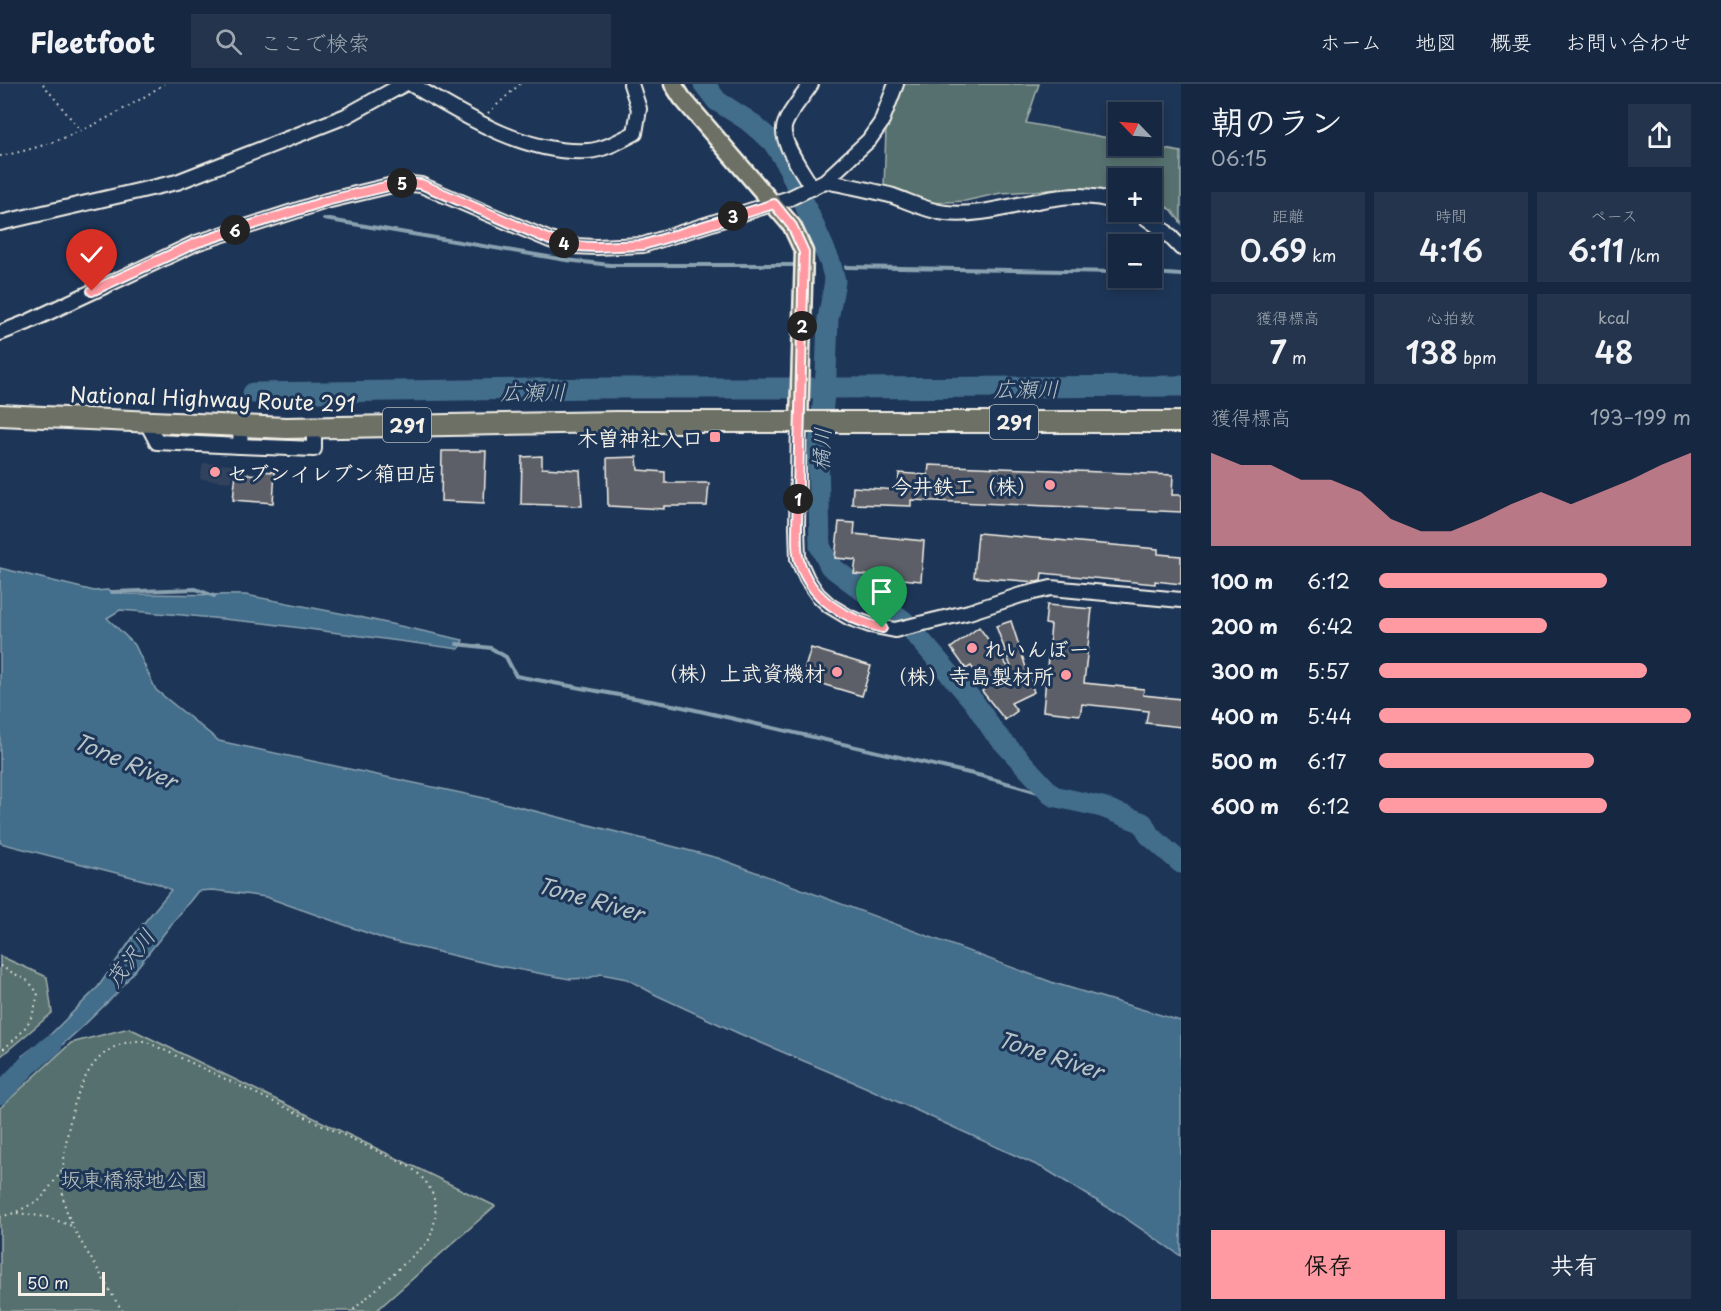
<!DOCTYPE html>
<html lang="ja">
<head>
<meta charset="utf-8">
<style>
	:root { --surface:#162841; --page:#23344c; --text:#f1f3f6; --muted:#9ea6b1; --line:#35445a; --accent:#ff9aa2 }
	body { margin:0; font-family:"Playpen Sans","Klee One",sans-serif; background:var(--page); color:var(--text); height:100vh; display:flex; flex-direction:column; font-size:22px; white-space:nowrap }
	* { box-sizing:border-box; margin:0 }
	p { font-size:20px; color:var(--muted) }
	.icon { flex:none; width:33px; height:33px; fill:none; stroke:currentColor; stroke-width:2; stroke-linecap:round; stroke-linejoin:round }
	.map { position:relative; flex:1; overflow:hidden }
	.sheet { display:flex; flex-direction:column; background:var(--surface); width:540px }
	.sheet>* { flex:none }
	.needle { width:39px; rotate:295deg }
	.tools { position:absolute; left:1108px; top:18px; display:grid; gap:12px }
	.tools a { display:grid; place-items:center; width:54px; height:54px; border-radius:0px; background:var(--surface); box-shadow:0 3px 9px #0003,0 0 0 2px var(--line); font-size:30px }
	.scale { position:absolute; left:18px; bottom:15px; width:87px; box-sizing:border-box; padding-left:6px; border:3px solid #f4f1e8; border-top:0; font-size:16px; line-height:21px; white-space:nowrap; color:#f4f1e8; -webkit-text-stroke:4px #1d3557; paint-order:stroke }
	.pin { position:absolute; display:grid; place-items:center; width:51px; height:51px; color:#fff; margin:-62px -26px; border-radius:50% 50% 50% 0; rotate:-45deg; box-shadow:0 0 6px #0007 }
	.pin .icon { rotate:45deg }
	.km { position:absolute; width:30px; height:30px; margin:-15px; border-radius:50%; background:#222; color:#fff; font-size:16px; line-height:30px; text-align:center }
	.round { display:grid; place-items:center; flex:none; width:63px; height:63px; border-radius:0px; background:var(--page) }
	.head { display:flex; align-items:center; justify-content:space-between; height:102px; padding:0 30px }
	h1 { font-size:33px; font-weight:600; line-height:45px }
	.stats { display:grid; grid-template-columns:repeat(3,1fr); gap:9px; height:102px; padding:6px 30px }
	.stats div { display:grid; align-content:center; border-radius:0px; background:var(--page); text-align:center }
	.stats b { font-size:30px; font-weight:600 }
	.stats small { font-size:16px; font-weight:400 }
	.stats p { font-size:16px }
	.chart { height:168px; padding:12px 30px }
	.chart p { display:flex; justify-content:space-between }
	.chart svg { width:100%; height:108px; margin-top:6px; fill:var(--accent); opacity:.7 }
	.action { display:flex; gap:12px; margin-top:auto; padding:12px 30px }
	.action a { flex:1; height:69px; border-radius:0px; background:var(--accent); color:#111; font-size:24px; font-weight:600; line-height:69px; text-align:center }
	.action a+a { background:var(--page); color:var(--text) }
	ul { padding:0 30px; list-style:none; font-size:20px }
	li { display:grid; grid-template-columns:96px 72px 1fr; align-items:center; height:45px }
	li i { height:15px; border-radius:8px; background:var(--accent) }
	header { display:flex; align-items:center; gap:36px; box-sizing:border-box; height:84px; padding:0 30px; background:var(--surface); border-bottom:2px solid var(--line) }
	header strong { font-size:28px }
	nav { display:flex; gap:33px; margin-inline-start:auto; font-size:21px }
	.search { width:420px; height:54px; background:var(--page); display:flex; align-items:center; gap:15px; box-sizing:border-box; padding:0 21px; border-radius:0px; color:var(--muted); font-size:22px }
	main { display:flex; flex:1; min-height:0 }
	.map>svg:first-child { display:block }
	.built { fill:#30425c }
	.green { fill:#54706e; stroke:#a4b0ab; stroke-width:1.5 }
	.water { fill:#436d8b; stroke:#8aa2b0; stroke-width:1.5 }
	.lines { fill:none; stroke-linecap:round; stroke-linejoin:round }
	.stream { stroke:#8aa2b0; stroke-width:4 }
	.river { stroke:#436d8b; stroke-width:21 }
	.building { fill:#5d5f67; stroke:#f4f1e8; stroke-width:1.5 }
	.minor-casing { stroke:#f4f1e8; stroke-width:18 }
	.major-casing { stroke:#f4f1e8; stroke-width:21 }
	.highway-casing { stroke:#f4f1e8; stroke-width:24 }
	.path { stroke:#f4f1e8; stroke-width:2; stroke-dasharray:1.5 4.5; stroke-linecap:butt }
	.minor { stroke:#1d3557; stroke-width:14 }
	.major { stroke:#6c7065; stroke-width:16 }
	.highway { stroke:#6c7065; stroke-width:20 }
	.route-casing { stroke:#fff; stroke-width:12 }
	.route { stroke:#ff9aa2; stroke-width:8 }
	.poi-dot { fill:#ff9aa2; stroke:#1d3557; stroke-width:2 }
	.labels { text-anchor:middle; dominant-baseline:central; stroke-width:6; stroke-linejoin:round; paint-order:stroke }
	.shield { fill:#1d3557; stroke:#b4b9bc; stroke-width:1.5 }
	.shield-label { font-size:20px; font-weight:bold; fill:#f4f1e8 }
	.street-label { font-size:21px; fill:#f4f1e8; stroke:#1d3557 }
	.poi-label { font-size:21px; font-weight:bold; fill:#f4f1e8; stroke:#1d3557; text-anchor:end }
	.park-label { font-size:21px; fill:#bcc4bd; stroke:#1d3557 }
	.water-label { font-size:22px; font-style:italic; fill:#b6c3c7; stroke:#1d3557 }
</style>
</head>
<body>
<header>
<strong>Fleetfoot</strong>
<div class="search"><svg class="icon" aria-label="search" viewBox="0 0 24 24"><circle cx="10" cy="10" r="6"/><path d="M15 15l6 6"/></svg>ここで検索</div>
<nav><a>ホーム</a><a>地図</a><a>概要</a><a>お問い合わせ</a></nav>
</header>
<main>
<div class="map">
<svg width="1181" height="1227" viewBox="0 0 1181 1227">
	<rect width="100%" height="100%" fill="#1d3557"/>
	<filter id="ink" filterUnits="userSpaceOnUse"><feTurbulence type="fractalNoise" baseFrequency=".0167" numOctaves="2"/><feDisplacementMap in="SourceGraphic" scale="12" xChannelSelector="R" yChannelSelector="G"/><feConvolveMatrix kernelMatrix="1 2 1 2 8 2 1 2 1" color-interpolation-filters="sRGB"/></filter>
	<g filter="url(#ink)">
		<polygon class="built" points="203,379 233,381 231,398 200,395"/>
		<g class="green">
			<polygon points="902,0 1039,0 1026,39 1119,56 1119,62 1147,62 1181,68 1181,139 1172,126 1152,115 1152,94 1119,94 1119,109 1078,104 1001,109 965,117 931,119 884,104 886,45"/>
			<polygon points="0,872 47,893 52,929 0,973"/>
			<polygon points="129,944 495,1122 376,1227 0,1227 0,1024 71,959"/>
		</g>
		<polygon class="water" points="0,484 94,507 107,506 126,510 246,511 355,532 463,556 459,565 263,539 182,531 120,526 107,534 135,561 156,606 219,657 484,714 718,774 1054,899 1181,937 1181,1172 1122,1132 1045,1085 863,1002 740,950 656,911 627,895 601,890 589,894 570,895 494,881 387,856 266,813 213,806 198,807 116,910 80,945 35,985 22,972 50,951 98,903 138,846 171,806 159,800 0,759"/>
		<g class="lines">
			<g class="stream">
				<polyline points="324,135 566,176 610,181 800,181"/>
				<polyline points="846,183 1119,188"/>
				<polyline points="1152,189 1181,191"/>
				<polyline points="112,508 196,505 214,512"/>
				<polyline points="457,560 491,564 506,573 516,592 678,622 982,692 1059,714"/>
			</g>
			<g class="river">
				<polyline points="704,0 717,17 747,36 772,57 786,78 830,178 835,197 828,235 826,290 818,371 820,462 830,482 905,538 974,618 994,648 1053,712 1102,723 1143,739 1149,751 1181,779"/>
				<polyline points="835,304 1181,302"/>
				<polyline points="253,309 600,304 813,304"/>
				<polyline points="0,1010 29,980 52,961"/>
			</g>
		</g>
		<g class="building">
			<polygon points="442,367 486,367 484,419 441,417"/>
			<polygon points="542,372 542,384 580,386 582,422 521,420 522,373"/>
			<polygon points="637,373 638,386 665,388 665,399 709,399 707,422 664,422 664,425 608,422 607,374"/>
			<polygon points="929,381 1173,391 1172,411 1181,411 1181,428 911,416 911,422 852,420 853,403 898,406 899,389 928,391"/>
			<polygon points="260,387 275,388 273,419 233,416 236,389 260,391"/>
			<polygon points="839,438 855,439 854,450 924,457 921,497 854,490 856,476 835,474"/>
			<polygon points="978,449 1158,465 1158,470 1181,472 1181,500 1155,497 1155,500 1042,489 1041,497 1036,498 974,493"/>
			<polygon points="1047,521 1092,525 1084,599 1144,605 1143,611 1181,615 1181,643 1146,639 1148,627 1082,620 1080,631 1043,627 1051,541 1045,540"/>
			<polygon points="1011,537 1034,608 1011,619 1017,627 1005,636 982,607 987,603 971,582 966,585 951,564 979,543 1014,591 996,542"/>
			<polygon points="811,564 871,582 862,612 802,594"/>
		</g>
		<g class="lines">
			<defs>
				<g id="minor">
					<path d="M411,0C463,31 526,71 588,67C604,66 621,56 635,49L639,25L631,0"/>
					<path d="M811,0C803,13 790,26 785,40C778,56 804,89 812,104"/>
					<path d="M825,97C848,102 871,106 893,112C910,118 927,127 946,129C1005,135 1058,97 1119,119"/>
					<polyline points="1138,128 1166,148 1181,164"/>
					<polyline points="0,139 177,98 346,32 404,0"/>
					<polyline points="0,249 28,238 196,159 326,117 401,99 421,101 550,156 573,162 596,163 643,161 790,114 825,97 869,56 881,39 896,0"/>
					<polyline points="146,337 157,358 240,362 241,342"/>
					<polyline points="799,338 797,443 798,475 807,495 818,511 830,522 850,534 870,541 895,546 969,528 1021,511 1051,504 1181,516"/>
					<polyline points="240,362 314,365 314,343"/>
				</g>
				<polyline id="major" points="673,0 682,14 792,142 804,168 799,338"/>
				<polyline id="highway" points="0,331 286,344 617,338 1181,338"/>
			</defs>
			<use href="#minor" class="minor-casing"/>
			<use href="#major" class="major-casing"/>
			<use href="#highway" class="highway-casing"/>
			<g class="path">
				<polyline points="43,0 80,46"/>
				<polyline points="488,29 520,0"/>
				<path d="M0,72C58,62 115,33 164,0"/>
				<path d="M0,882L28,897L38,909C32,941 24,947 0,968"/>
				<polyline points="17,1129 47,1133 72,1142"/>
				<polyline points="0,1133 14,1129 40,1116 62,1087"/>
				<path d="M123,1227C113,1214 105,1198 97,1184C84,1163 70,1142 64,1118C61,1101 63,1084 65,1067C71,1021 86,954 145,957L407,1081C437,1101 442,1126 428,1158L352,1227"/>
			</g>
			<use href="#minor" class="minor"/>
			<use href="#major" class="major"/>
			<use href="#highway" class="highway"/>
		</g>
	</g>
	<g class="lines" filter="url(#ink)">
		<defs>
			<path id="route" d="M92,207L196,159L326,117L401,99L421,100L550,156L573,162L596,163L643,161L774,120L792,142L804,168L797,443C797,453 796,466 799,476C810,515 845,535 882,544"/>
		</defs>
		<use href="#route" class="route-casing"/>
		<use href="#route" class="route"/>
	</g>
	<g class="poi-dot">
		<rect x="709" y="347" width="12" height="12" rx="3"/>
		<circle cx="215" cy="388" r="6"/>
		<circle cx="1050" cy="401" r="6"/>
		<circle cx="972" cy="564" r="6"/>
		<circle cx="837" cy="588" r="6"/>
		<circle cx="1066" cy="591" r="6"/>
	</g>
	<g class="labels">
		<g class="shield">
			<rect x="990" y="321" width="48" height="34" rx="4.5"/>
			<rect x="383" y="324" width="48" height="34" rx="4.5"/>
		</g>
		<g class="shield-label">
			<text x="1014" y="338">291</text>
			<text x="407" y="341">291</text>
		</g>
		<g class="street-label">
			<text transform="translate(213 314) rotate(2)">National Highway Route 291</text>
		</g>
		<g class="poi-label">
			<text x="703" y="353">木曽神社入口</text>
			<text x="227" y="388" text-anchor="start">セブンイレブン箱田店</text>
			<text x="1038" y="401">今井鉄工（株）</text>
			<text x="984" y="564" text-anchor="start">れいんぼー</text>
			<text x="825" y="588">（株）上武資機材</text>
			<text x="1054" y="591">（株）寺島製材所</text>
		</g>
		<g class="park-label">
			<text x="134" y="1094">坂東橋緑地公園</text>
		</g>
		<g class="water-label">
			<text x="1026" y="303">広瀬川</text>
			<text x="533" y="306">広瀬川</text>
			<text transform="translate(820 365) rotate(-87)">橘川</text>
			<text transform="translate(126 676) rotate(23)">Tone River</text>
			<text transform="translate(591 814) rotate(16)">Tone River</text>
			<text transform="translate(129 873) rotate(-53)">茂沢川</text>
			<text transform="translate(1051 970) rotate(18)">Tone River</text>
		</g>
	</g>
</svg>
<div class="tools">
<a><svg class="needle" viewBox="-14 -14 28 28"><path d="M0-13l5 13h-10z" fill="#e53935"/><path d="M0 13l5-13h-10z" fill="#9ea6b1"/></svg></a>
<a>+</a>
<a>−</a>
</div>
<div class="scale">50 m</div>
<div class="pin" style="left:882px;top:544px;background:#1e9e55"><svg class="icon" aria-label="arrive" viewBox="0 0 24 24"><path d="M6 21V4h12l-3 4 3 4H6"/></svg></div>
<div class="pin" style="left:92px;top:207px;background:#d93025"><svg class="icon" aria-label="check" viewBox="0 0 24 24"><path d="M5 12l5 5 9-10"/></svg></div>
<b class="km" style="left:798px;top:415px">1</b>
<b class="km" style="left:802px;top:242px">2</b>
<b class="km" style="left:733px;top:132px">3</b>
<b class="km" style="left:564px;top:159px">4</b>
<b class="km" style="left:402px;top:99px">5</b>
<b class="km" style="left:235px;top:146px">6</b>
</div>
<section class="sheet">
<div class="head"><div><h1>朝のラン</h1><p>06:15</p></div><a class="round"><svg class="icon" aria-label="share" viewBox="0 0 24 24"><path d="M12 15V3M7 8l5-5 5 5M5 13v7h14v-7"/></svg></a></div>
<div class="stats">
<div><p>距離</p><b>0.69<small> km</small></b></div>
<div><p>時間</p><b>4:16</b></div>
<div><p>ペース</p><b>6:11<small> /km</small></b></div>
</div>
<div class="stats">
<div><p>獲得標高</p><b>7<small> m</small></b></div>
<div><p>心拍数</p><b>138<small> bpm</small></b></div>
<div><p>kcal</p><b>48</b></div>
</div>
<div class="chart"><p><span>獲得標高</span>193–199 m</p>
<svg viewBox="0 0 160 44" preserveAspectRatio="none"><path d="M0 44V6L10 11L20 11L30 17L40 17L50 22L60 33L70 38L80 38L90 33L100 27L110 22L120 27L130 22L140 17L150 11L160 6V44z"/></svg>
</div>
<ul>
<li><b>100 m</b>6:12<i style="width:73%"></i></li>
<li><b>200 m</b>6:42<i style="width:54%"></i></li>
<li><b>300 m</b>5:57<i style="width:86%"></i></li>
<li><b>400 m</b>5:44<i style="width:100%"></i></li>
<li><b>500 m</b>6:17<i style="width:69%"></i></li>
<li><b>600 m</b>6:12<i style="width:73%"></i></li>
</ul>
<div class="action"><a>保存</a><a>共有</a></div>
</section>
</main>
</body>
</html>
